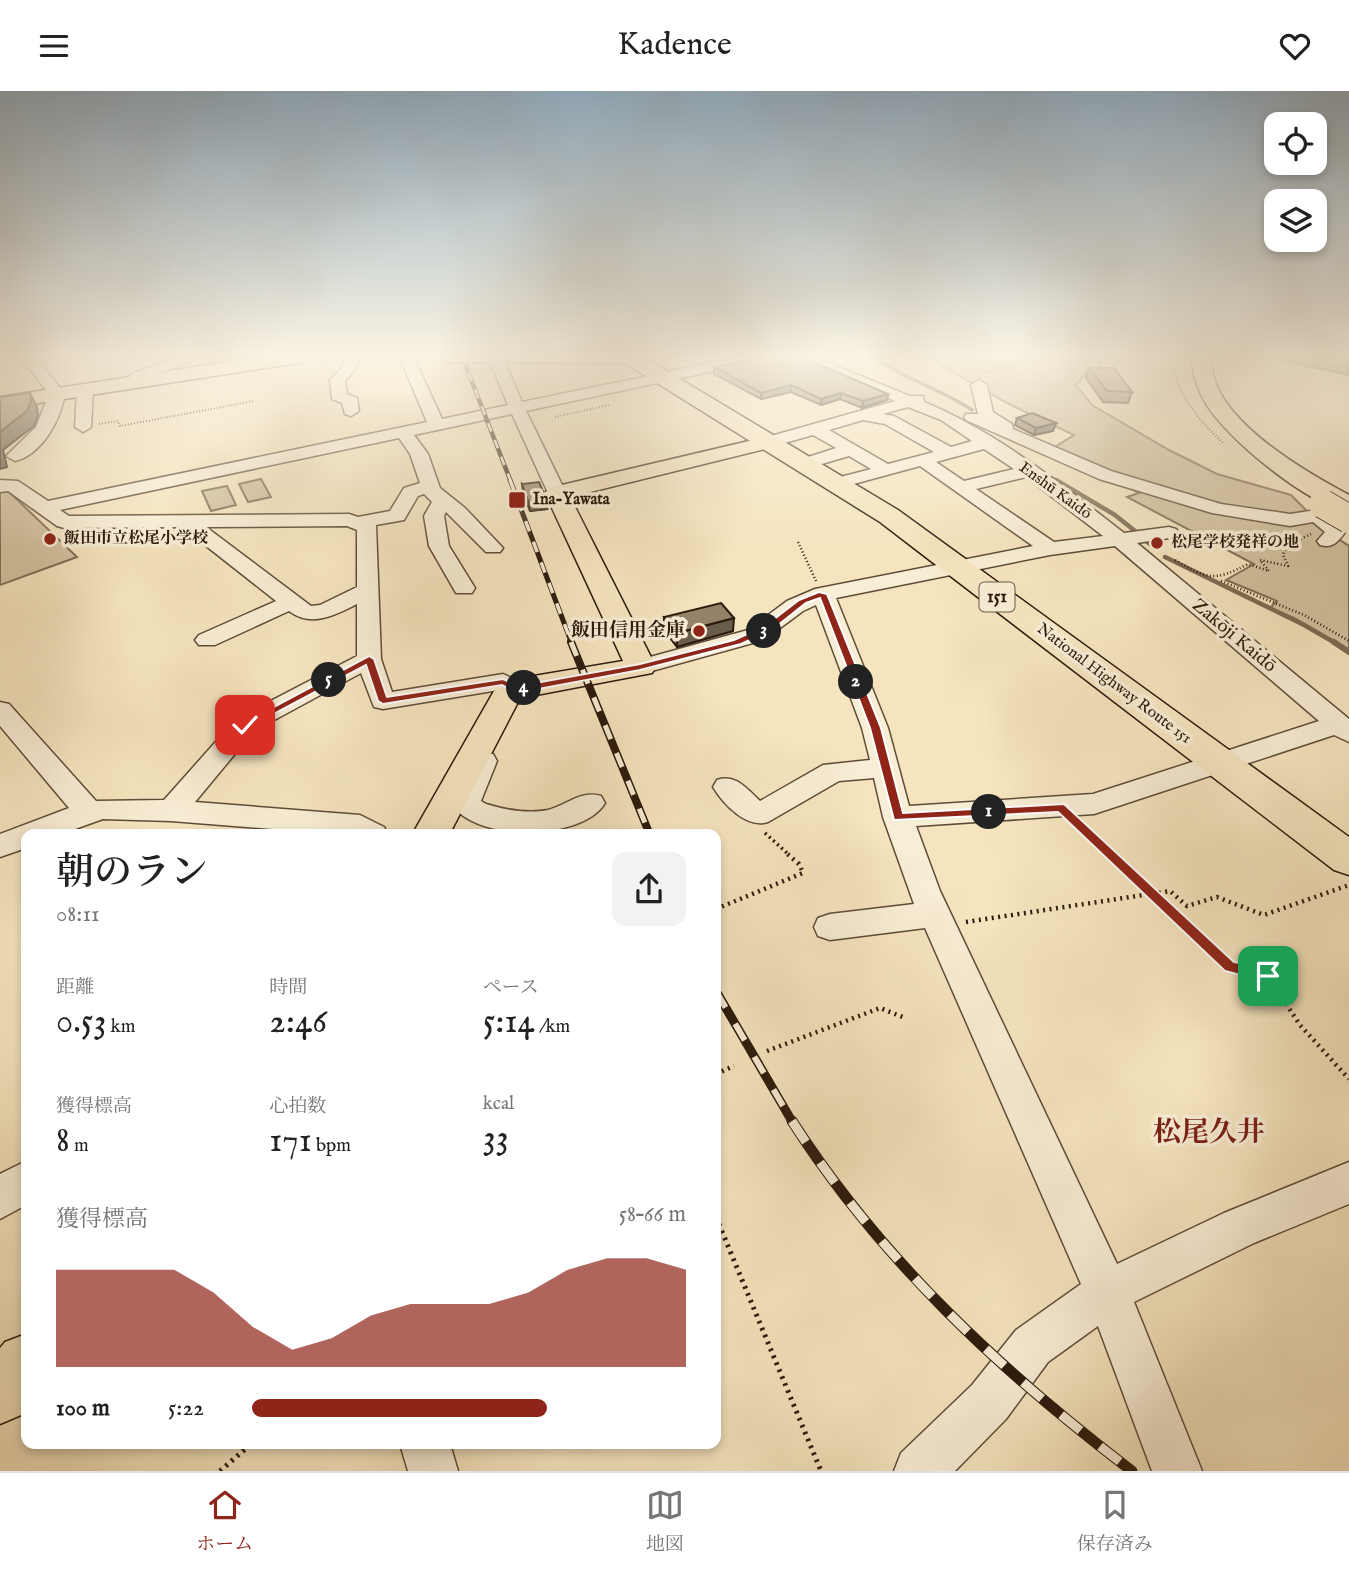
<!DOCTYPE html>
<html lang="ja">
<head>
<meta charset="utf-8">
<style>
	:root { --surface:#fff; --page:#f2f2f2; --text:#222; --muted:#767676; --line:#e0e0e0; --accent:#8f2418 }
	body { margin:0; font-family:"IM FELL English","Noto Serif JP",serif; background:var(--page); color:var(--text); height:100vh; display:flex; flex-direction:column; font-size:26px; white-space:nowrap }
	* { box-sizing:border-box; margin:0 }
	p { font-size:23px; color:var(--muted) }
	.icon { flex:none; width:38px; height:38px; fill:none; stroke:currentColor; stroke-width:2; stroke-linecap:round; stroke-linejoin:round }
	.map { position:relative; flex:1; overflow:hidden }
	.side { position:absolute; left:21px; top:738px; width:700px; height:620px; display:flex; flex-direction:column; background:var(--surface); border-radius:14px; box-shadow:0 4px 10px #0003 }
	.side>* { flex:none }
	.tools { position:absolute; left:1264px; top:21px; display:grid; gap:14px }
	.tools a { display:grid; place-items:center; width:63px; height:63px; border-radius:14px; background:var(--surface); box-shadow:0 4px 10px #0003; font-size:35px }
	.pin { position:absolute; display:grid; place-items:center; width:60px; height:60px; color:#fff; margin:-30px; border-radius:14px; box-shadow:0 4px 10px #0006 }
	.km { position:absolute; width:35px; height:35px; margin:-18px; border-radius:50%; background:#222; color:#fff; font-size:19px; line-height:35px; text-align:center }
	.round { display:grid; place-items:center; flex:none; width:74px; height:74px; border-radius:14px; background:var(--page) }
	.overview { display:flex; align-items:center; justify-content:space-between; height:119px; padding:0 35px }
	h1 { font-size:38px; font-weight:600; line-height:52px }
	.stats { display:grid; grid-template-columns:repeat(3,1fr); gap:10px; height:119px; padding:7px 35px }
	.stats div { display:grid; align-content:center }
	.stats b { font-size:35px; font-weight:600 }
	.stats small { font-size:19px; font-weight:400 }
	.stats p { font-size:19px }
	.chart { height:196px; padding:14px 35px }
	.chart p { display:flex; justify-content:space-between }
	.chart svg { width:100%; height:126px; margin-top:7px; fill:var(--accent); opacity:.7 }
	ul { padding:0 35px; list-style:none; font-size:23px }
	li { display:grid; grid-template-columns:112px 84px 1fr; align-items:center; height:52px }
	li i { height:18px; border-radius:9px; background:var(--accent) }
	header { display:flex; justify-content:space-between; align-items:center; height:91px; padding:0 35px; background:var(--surface); font-size:32px; font-weight:600 }
	.tab-bar { display:flex; justify-content:space-around; align-items:center; height:98px; border-top:2px solid var(--line); background:var(--surface); font-size:19px; color:var(--muted) }
	.tab-bar a { display:grid; justify-items:center; gap:4px }
	.tab-bar .current { color:var(--accent) }
	.map>svg:first-child { display:block }
	.green { fill:#d3c2a0; stroke:#806e56; stroke-width:2 }
	.lines { fill:none; stroke-linecap:round; stroke-linejoin:round }
	.stream-far2 { stroke:#7c6a52; stroke-width:3.5 }
	.stream-far1 { stroke:#7c6a52; stroke-width:4.5 }
	.stream { stroke:#7c6a52; stroke-width:6 }
	.minor-casing { stroke:#5e4c38; stroke-width:3 }
	.major-casing { stroke:#2c1a0c; stroke-width:3 }
	.highway-casing { stroke:#2c1a0c; stroke-width:3 }
	.path-far4 { stroke:#2c1a0c; stroke-width:2; stroke-dasharray:1 2; stroke-linecap:butt }
	.path-far3 { stroke:#2c1a0c; stroke-width:2.5; stroke-dasharray:1 2.5; stroke-linecap:butt }
	.path-far2 { stroke:#2c1a0c; stroke-width:3.5; stroke-dasharray:2 3.5; stroke-linecap:butt }
	.path-far1 { stroke:#2c1a0c; stroke-width:4.5; stroke-dasharray:2 4.5; stroke-linecap:butt }
	.path { stroke:#2c1a0c; stroke-width:5; stroke-dasharray:2.5 5; stroke-linecap:butt }
	.minor { fill:#f8edd5; fill-rule:evenodd }
	.major { fill:#f5e4be; fill-rule:evenodd }
	.highway { fill:#f5e4be; fill-rule:evenodd }
	.rail-far4-casing { stroke:#2c1a0c; stroke-width:4.5 }
	.rail-far3-casing { stroke:#2c1a0c; stroke-width:5 }
	.rail-far2-casing { stroke:#2c1a0c; stroke-width:8 }
	.rail-far1-casing { stroke:#2c1a0c; stroke-width:9 }
	.rail-casing { stroke:#2c1a0c; stroke-width:11 }
	.rail-far4 { stroke:#f8edd5; stroke-width:2.5; stroke-dasharray:9; stroke-linecap:butt }
	.rail-far3 { stroke:#f8edd5; stroke-width:3.5; stroke-dasharray:11; stroke-linecap:butt }
	.rail-far2 { stroke:#f8edd5; stroke-width:5; stroke-dasharray:15; stroke-linecap:butt }
	.rail-far1 { stroke:#f8edd5; stroke-width:6; stroke-dasharray:19; stroke-linecap:butt }
	.rail { stroke:#f8edd5; stroke-width:9; stroke-dasharray:25; stroke-linecap:butt }
	.highway-bridge-casing { stroke:#2c1a0c; stroke-width:30; stroke-linecap:butt }
	.highway-bridge { stroke:#f5e4be; stroke-width:28 }
	.wall { fill:#80715a; stroke:#2c1a0c; stroke-width:2 }
	.shaded-wall { fill:#685c4a; stroke:#2c1a0c; stroke-width:2 }
	.building { fill:#958369; stroke:#2c1a0c; stroke-width:2 }
	.route { fill:#8f2418; stroke:#fff; stroke-width:2 }
	.poi-dot { fill:#8f2418; stroke:#f8edd5; stroke-width:2.5 }
	.labels { text-anchor:middle; dominant-baseline:central; stroke-width:7; stroke-linejoin:round; paint-order:stroke }
	.far-street-label { font-size:16px; fill:#2c1a0c; stroke:#f8edd5 }
	.far-poi-label { font-size:16px; font-weight:bold; fill:#2c1a0c; stroke:#f8edd5; text-anchor:start }
	.shield { fill:#f8edd5; stroke:#695948; stroke-width:2 }
	.shield-label { font-size:18px; font-weight:bold; fill:#2c1a0c }
	.poi-label { font-size:19px; font-weight:bold; fill:#2c1a0c; stroke:#f8edd5; text-anchor:end }
	.street-label { font-size:19px; fill:#2c1a0c; stroke:#f8edd5 }
	.near-quarter-label { font-size:28px; font-weight:bold; fill:#7a1f14; stroke:#f8edd5 }
</style>
</head>
<body>
<header><svg class="icon" aria-label="menu" viewBox="0 0 24 24"><path d="M4 6h16M4 12h16M4 18h16"/></svg>Kadence<svg class="icon" aria-label="heart" viewBox="0 0 24 24"><path d="M12 20l-8-8c-3-5 5-10 8-4 3-6 11-1 8 4z"/></svg></header>
<div class="map">
<svg width="1349" height="1380" viewBox="0 0 1349 1380">
	<rect width="100%" height="100%" fill="#f5e4be"/>
	<filter id="stains"><feTurbulence type="fractalNoise" baseFrequency=".00286" numOctaves="4"/><feColorMatrix values="0 0 0 0 .2 0 0 0 0 .09 0 0 0 0 .02 0 0 0 .5 -.17"/></filter>
	<radialGradient id="worn" r=".72"><stop offset=".6" stop-color="#630" stop-opacity="0"/><stop offset="1" stop-color="#630" stop-opacity=".3"/></radialGradient>
	<g class="green">
		<polygon points="925,265 1111,265 1100,271 1101,277 1088,279 1076,294 1092,314 1169,359 1217,383 1291,404 1328,441 1349,455 1349,559 1294,527 1270,517 1277,510 1226,489 1254,473 1127,406 1139,402 1055,356 1074,344 1009,313"/>
		<polygon points="261,388 271,406 248,411 239,393"/>
		<polygon points="227,395 236,414 211,420 202,400"/>
		<polygon points="6,398 77,466 0,494 0,399"/>
	</g>
	<g class="lines">
		<g class="stream-far2">
			<path d="M874,265C903,288 941,298 972,319"/>
			<polyline points="1043,382 1059,391"/>
		</g>
		<g class="stream-far1">
			<polyline points="1056,389 1115,424 1140,444"/>
			<polyline points="1146,450 1154,456"/>
			<polyline points="1165,466 1304,534 1337,553"/>
		</g>
		<polyline class="stream" points="1334,551 1349,561"/>
		<defs>
			<g id="minor">
				<path d="M20,265H34L65,303C60,329 43,363 15,370L6,365L36,336L49,303Z"/>
				<polygon points="184,265 205,265 146,287 134,295 127,291 130,284 136,281"/>
				<polygon points="347,265 361,265 353,281 345,290 347,303 357,307 359,320 351,325 345,323 342,312 332,308 330,289 340,279"/>
				<path d="M399,265H413L442,328L508,314L488,265H502L522,311L745,265H772L765,269L526,320L566,402L557,408L548,402L512,323L414,344L428,363L440,397L465,417L503,457L500,461H486L446,421L444,425L449,455L475,497L472,502H456L429,455L424,425L432,411L424,403L418,405L404,429L376,434L381,568L392,601L503,583L526,594L530,599L526,604L517,607L499,599L383,618L374,616L361,582L254,640L195,711L360,724L384,736L388,744H348L171,730L103,728L58,744H26V757L0,766V743L69,717L0,635V611L9,613L96,710L164,709L236,628L357,565V513C335,524 312,537 289,520L215,554H199L195,549L199,544L276,510L182,436L64,437L57,435L8,400L0,401V389L18,390L48,410L427,331ZM399,347L410,363L420,392L404,397L390,420L358,426L349,423L69,425L60,419ZM347,435L357,439V496L320,514L311,515L206,436Z"/>
				<path d="M792,265H811L910,305H923L924,311C997,341 1062,394 1124,442L1169,436L1176,438L1179,442L1176,446L1137,452L1349,628V651L1334,644L1094,723L916,735L940,800L1117,1173L1224,1122L1349,1071V1113L1254,1152L1134,1211L1202,1380H1152L1098,1235L1048,1271L1006,1328L955,1380H894L901,1362L972,1294L1016,1239L1081,1193L925,837L830,849L818,845L814,836L818,827L830,823L914,813L883,726L874,687L839,690L768,731C747,738 724,714 713,696L717,689C736,683 746,697 760,710L823,674L870,669L862,637L816,514L803,520L764,549L641,583L632,581L629,576L632,571L748,539L787,510L815,498L1033,455L920,375L839,397L833,396L830,392L833,388L871,378L849,365L805,378L799,377L796,373L799,369L836,357L813,344L770,356L764,355L762,351L764,347L895,310ZM908,316L941,329L972,350L951,356L894,325L883,323ZM863,329L885,333L934,361L888,373L829,339ZM984,358L1014,378L964,390L936,371ZM1026,386L1103,445L1054,451L976,398ZM1115,455L1319,630L1093,703L909,715L888,637L836,507L1050,464Z"/>
				<polygon points="1107,265 1124,265 1114,273 1112,281 1107,282 1100,278 1100,271"/>
				<path d="M979,289L987,294L993,321L1012,333L1013,338L1111,380L1221,413L1290,423L1349,414V426L1333,428L1346,440C1339,450 1333,458 1320,454L1317,450L1325,441L1313,431L1290,435L1212,422L1099,388L966,329L964,326L966,323H978L971,294Z"/>
				<polygon points="85,294 93,299 91,336 83,341 75,336 77,299"/>
				<path d="M483,661L493,663L497,670L481,710L486,713C506,719 527,723 548,719C567,714 581,699 601,705L605,712C583,750 474,751 452,713L469,670L473,663Z"/>
				<polygon points="26,1070 26,1114 0,1128 0,1083"/>
				<polygon points="400,1353 450,1353 458,1380 408,1380"/>
			</g>
			<g id="major">
				<polygon points="770,345 777,347 781,351 777,355 570,406 656,576 652,582 536,604 517,613 449,744 412,744 494,600 528,586 623,570 545,402 549,397"/>
				<polygon points="26,1243 26,1318 21,1324 0,1333 0,1257 5,1251"/>
			</g>
			<g id="highway">
				<polygon points="266,265 314,265 304,271 0,318 0,306"/>
				<polygon points="437,265 642,265 898,419 1349,746 1349,784 1334,779 880,431 625,272 447,271"/>
				<path d="M1191,265H1211C1212,272 1212,280 1214,287C1228,336 1306,381 1349,404V423C1307,412 1227,349 1205,311C1196,296 1193,282 1191,265Z"/>
			</g>
		</defs>
		<use href="#minor" class="minor-casing"/>
		<use href="#major" class="major-casing"/>
		<use href="#highway" class="highway-casing"/>
		<g class="path-far4">
			<polyline points="981,265 988,267 995,277"/>
			<path d="M1172,265C1175,302 1197,327 1223,352"/>
			<polyline points="985,282 1036,265"/>
			<polyline points="555,326 609,314"/>
			<polyline points="99,333 118,330 120,335 254,310"/>
		</g>
		<g class="path-far3">
			<polyline points="798,451 816,490"/>
			<path d="M1175,469C1207,488 1214,491 1248,473L1269,480L1260,469L1288,475L1283,464L1286,455L1311,443"/>
			<polyline points="1221,490 1304,524 1349,550"/>
		</g>
		<g class="path-far2">
			<polyline points="1078,733 1109,762"/>
			<polyline points="765,742 787,762"/>
		</g>
		<g class="path-far1">
			<polyline points="1107,761 1230,876 1268,885 1300,934 1349,988"/>
			<polyline points="716,818 803,782 799,773 785,761"/>
			<polyline points="966,831 1170,800 1187,815 1217,806 1264,824 1349,794"/>
			<polyline points="767,960 880,917 905,927"/>
			<polyline points="716,983 734,975"/>
		</g>
		<g class="path">
			<polyline points="716,1126 821,1380"/>
			<polyline points="220,1380 251,1353"/>
		</g>
		<use href="#minor" class="minor"/>
		<use href="#major" class="major"/>
		<use href="#highway" class="highway"/>
		<defs>
			<polyline id="rail-far4" points="462,265 511,391"/>
			<polyline id="rail-far3" points="510,389 572,553"/>
			<polyline id="rail-far2" points="571,551 650,744"/>
			<polyline id="rail-far1" points="716,900 793,1032"/>
			<path id="rail" d="M792,1030C882,1170 1001,1280 1132,1380"/>
		</defs>
		<use href="#rail-far4" class="rail-far4-casing"/>
		<use href="#rail-far3" class="rail-far3-casing"/>
		<use href="#rail-far2" class="rail-far2-casing"/>
		<use href="#rail-far1" class="rail-far1-casing"/>
		<use href="#rail" class="rail-casing"/>
		<use href="#rail-far4" class="rail-far4"/>
		<use href="#rail-far3" class="rail-far3"/>
		<use href="#rail-far2" class="rail-far2"/>
		<use href="#rail-far1" class="rail-far1"/>
		<use href="#rail" class="rail"/>
		<defs>
			<polyline id="highway-bridge" points="1323,413 1349,428"/>
		</defs>
		<use href="#highway-bridge" class="highway-bridge-casing"/>
		<use href="#highway-bridge" class="highway-bridge"/>
	</g>
	<g class="wall">
		<polygon points="1262,265 1349,265 1349,284"/>
		<polygon points="714,276 888,303 887,309 862,317 840,308 821,314 791,301 761,308 714,283"/>
		<polygon points="1089,277 1132,301 1128,312 1103,311 1086,287"/>
		<polygon points="1017,327 1056,332 1053,340 1034,344 1015,334"/>
		<polygon points="522,393 547,418 530,420 523,401"/>
		<polygon points="664,526 733,540 677,556 664,539"/>
	</g>
	<g class="shaded-wall">
		<polygon points="791,294 791,301 761,308 761,302"/>
		<polygon points="30,302 37,316 38,324 34,335 3,359 7,376 0,378 0,341"/>
		<polygon points="841,302 840,308 821,314 821,308"/>
		<polygon points="888,303 887,309 862,317 863,310"/>
		<polygon points="1056,332 1053,340 1034,344 1036,337"/>
		<polygon points="547,410 547,418 530,420 529,412"/>
		<polygon points="734,527 733,540 677,556 677,542"/>
	</g>
	<g class="building">
		<polygon points="766,265 800,265 888,303 863,310 841,302 821,308 791,294 761,302 714,276"/>
		<polygon points="1089,277 1114,277 1132,301 1107,300"/>
		<polygon points="30,302 31,310 27,320 0,341 0,306"/>
		<polygon points="1032,322 1056,332 1036,337 1017,327"/>
		<polygon points="539,391 547,410 529,412 522,393"/>
		<polygon points="721,512 734,527 677,542 664,526"/>
	</g>
	<linearGradient id="sky" x2="0" y2="1"><stop stop-color="#92acbf"/><stop offset="0.58" stop-color="#faf3e2"/><stop offset="1" stop-color="#faf3e2" stop-opacity="0"/></linearGradient>
	<rect width="1349" height="458" fill="url(#sky)"/>
	<polygon class="route" points="819,501 827,503 881,637 903,722 1064,713 1234,871 1259,875 1273,881 1273,889 1268,891 1225,880 1058,721 894,729 870,637 820,507 806,512 772,539 741,553 640,579 517,602 502,594 383,613 378,610 366,574 249,636 240,634 369,565 374,568 387,606 503,588 519,595 640,573 734,549 765,535 799,509"/>
	<g class="poi-dot">
		<rect x="508" y="400" width="18" height="18" rx="3.5"/>
		<circle cx="50" cy="448" r="7"/>
		<circle cx="1157" cy="452" r="7"/>
		<circle cx="699" cy="540" r="7"/>
	</g>
	<g class="labels">
		<g class="far-street-label">
			<text transform="translate(1055 400) rotate(36)">Enshū Kaidō</text>
			<text transform="translate(1114 593) rotate(37)">National Highway Route 151</text>
		</g>
		<g class="far-poi-label">
			<text x="533" y="409">Ina-Yawata</text>
			<text x="64" y="448">飯田市立松尾小学校</text>
			<text x="1171" y="452">松尾学校発祥の地</text>
		</g>
		<rect class="shield" x="979.5" y="491.5" width="35" height="29" rx="5"/>
		<g class="shield-label">
			<text x="997" y="506">151</text>
		</g>
		<g class="poi-label">
			<text x="685" y="540">飯田信用金庫</text>
		</g>
		<g class="street-label">
			<text transform="translate(1234 545) rotate(40)">Zakōji Kaidō</text>
		</g>
		<g class="near-quarter-label">
			<text x="1209" y="1042">松尾久井</text>
		</g>
	</g>
	<rect width="100%" height="100%" filter="url(#stains)"/>
	<rect width="100%" height="100%" fill="url(#worn)"/>
</svg>
<div class="tools">
<a><svg class="icon" aria-label="locate" viewBox="0 0 24 24"><circle cx="12" cy="12" r="6"/><path d="M12 2v4M12 18v4M2 12h4M18 12h4"/></svg></a>
<a><svg class="icon" aria-label="layers" viewBox="0 0 24 24"><path d="M12 4l9 5-9 5-9-5zM3 14l9 5 9-5"/></svg></a>
</div>
<div class="pin" style="left:1268px;top:885px;background:#1e9e55"><svg class="icon" aria-label="arrive" viewBox="0 0 24 24"><path d="M6 21V4h12l-3 4 3 4H6"/></svg></div>
<div class="pin" style="left:245px;top:634px;background:#d93025"><svg class="icon" aria-label="check" viewBox="0 0 24 24"><path d="M5 12l5 5 9-10"/></svg></div>
<b class="km" style="left:989px;top:721px">1</b>
<b class="km" style="left:856px;top:591px">2</b>
<b class="km" style="left:764px;top:540px">3</b>
<b class="km" style="left:524px;top:597px">4</b>
<b class="km" style="left:329px;top:589px">5</b>
<section class="side">
<div class="overview"><div><h1>朝のラン</h1><p>08:11</p></div><a class="round"><svg class="icon" aria-label="share" viewBox="0 0 24 24"><path d="M12 15V3M7 8l5-5 5 5M5 13v7h14v-7"/></svg></a></div>
<div class="stats">
<div><p>距離</p><b>0.53<small> km</small></b></div>
<div><p>時間</p><b>2:46</b></div>
<div><p>ペース</p><b>5:14<small> /km</small></b></div>
</div>
<div class="stats">
<div><p>獲得標高</p><b>8<small> m</small></b></div>
<div><p>心拍数</p><b>171<small> bpm</small></b></div>
<div><p>kcal</p><b>33</b></div>
</div>
<div class="chart"><p><span>獲得標高</span>58–66 m</p>
<svg viewBox="0 0 160 44" preserveAspectRatio="none"><path d="M0 44V10L10 10L20 10L30 10L40 18L50 30L60 38L70 34L80 26L90 22L100 22L110 22L120 18L130 10L140 6L150 6L160 10V44z"/></svg>
</div>
<ul>
<li><b>100 m</b>5:22<i style="width:68%"></i></li>
</ul>
</section>
</div>
<nav class="tab-bar">
<a class="current"><svg class="icon" aria-label="home" viewBox="0 0 24 24"><path d="M3 11l9-7 9 7M6 9v11h12V9"/></svg>ホーム</a>
<a><svg class="icon" aria-label="map" viewBox="0 0 24 24"><path d="M3 6l6-2 6 2 6-2v14l-6 2-6-2-6 2zM9 4v14M15 6v14"/></svg>地図</a>
<a><svg class="icon" aria-label="saved" viewBox="0 0 24 24"><path d="M7 4h10v16l-5-4-5 4z"/></svg>保存済み</a>
</nav>
</body>
</html>
